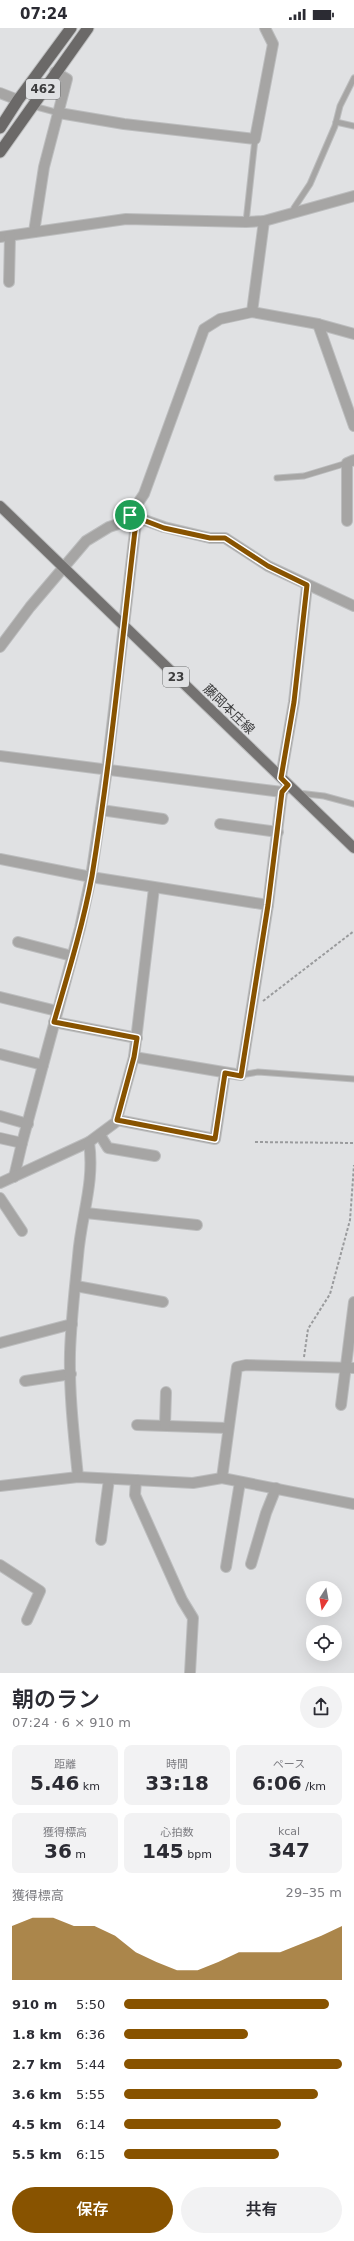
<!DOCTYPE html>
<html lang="ja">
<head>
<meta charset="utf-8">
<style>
	:root { --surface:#fff; --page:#f2f2f3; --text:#2b2b33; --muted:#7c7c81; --accent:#885300 }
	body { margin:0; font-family:"DejaVu Sans","Noto Sans JP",sans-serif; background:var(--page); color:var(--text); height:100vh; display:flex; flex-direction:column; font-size:15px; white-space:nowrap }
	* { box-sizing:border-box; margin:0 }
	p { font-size:13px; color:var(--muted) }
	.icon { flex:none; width:22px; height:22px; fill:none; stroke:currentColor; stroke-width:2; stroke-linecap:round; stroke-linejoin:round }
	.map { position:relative; height:1645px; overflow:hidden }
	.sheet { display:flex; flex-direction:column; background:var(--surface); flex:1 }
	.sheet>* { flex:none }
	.needle { width:26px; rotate:191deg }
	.buttons { position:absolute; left:306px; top:1553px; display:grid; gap:8px }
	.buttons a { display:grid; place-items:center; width:36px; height:36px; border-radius:50%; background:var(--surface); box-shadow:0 4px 16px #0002; font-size:20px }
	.pin { position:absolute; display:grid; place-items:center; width:34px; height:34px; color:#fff; margin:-17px; border:2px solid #fff; border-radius:50%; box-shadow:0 1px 4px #0007 }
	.round { display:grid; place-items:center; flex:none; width:42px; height:42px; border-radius:21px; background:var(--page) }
	.summary { display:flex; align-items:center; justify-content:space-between; height:68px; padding:0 12px }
	h1 { font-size:22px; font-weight:600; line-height:30px }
	.figures { display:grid; grid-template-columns:repeat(3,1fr); gap:6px; height:68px; padding:4px 12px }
	.figures div { display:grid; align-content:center; border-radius:8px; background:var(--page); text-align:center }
	.figures b { font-size:20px; font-weight:600 }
	.figures small { font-size:11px; font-weight:400 }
	.figures p { font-size:11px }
	.chart { height:112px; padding:8px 12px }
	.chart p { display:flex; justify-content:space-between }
	.chart svg { width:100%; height:72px; margin-top:4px; fill:var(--accent); opacity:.7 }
	.action { display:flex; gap:8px; margin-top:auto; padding:8px 12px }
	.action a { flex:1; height:46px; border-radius:24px; background:var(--accent); color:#fff; font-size:16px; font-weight:600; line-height:46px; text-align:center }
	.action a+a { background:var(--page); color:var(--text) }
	ul { padding:0 12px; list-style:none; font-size:13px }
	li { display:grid; grid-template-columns:64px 48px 1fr; align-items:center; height:30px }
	li i { height:10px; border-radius:5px; background:var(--accent) }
	.status { display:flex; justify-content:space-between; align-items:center; height:28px; padding:0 20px; background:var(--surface); direction:ltr }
	.status svg { height:11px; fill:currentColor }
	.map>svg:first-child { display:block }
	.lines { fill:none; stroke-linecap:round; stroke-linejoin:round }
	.service-casing { stroke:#bcbdbe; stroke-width:7 }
	.minor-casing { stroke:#bcbdbe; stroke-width:12 }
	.primary-casing { stroke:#bcbdbe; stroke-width:12 }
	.trunk-casing { stroke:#bcbdbe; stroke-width:13 }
	.path { stroke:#9a9b9d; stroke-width:2; stroke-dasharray:3 2; stroke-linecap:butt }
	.service { stroke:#a6a5a4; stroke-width:5 }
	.minor { stroke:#a6a5a4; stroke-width:10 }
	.primary { stroke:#747271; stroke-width:10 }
	.trunk { stroke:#6b6968; stroke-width:11 }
	.route-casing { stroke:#fff; stroke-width:8 }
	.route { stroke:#885300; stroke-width:5 }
	.labels { text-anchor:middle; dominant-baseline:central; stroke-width:4; stroke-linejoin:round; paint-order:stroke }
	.shield { fill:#e0e1e3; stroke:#6d6e6f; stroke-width:1 }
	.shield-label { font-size:12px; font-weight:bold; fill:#3c3c3d }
	.street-label { font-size:13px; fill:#3c3c3d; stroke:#e0e1e3 }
</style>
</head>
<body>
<div class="status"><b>07:24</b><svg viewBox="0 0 49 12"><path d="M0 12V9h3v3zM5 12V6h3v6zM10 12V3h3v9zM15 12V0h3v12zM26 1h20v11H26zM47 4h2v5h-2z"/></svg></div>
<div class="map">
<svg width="354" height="1645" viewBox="0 0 354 1645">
	<rect width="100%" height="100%" fill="#e0e1e3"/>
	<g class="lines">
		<defs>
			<g id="service">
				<polyline points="33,78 59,85"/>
				<polyline points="336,94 354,98"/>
				<polyline points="293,185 294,180 310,156 335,98 340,78 354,50"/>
				<polyline points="246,194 255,111"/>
				<polyline points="277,450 304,448 347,435"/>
				<polyline points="298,765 324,768 354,776"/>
				<polyline points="241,1047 258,1044 354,1051"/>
			</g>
			<g id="minor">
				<polyline points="0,65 18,72"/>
				<polyline points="59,85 124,96 255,111 273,16 265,0"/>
				<polyline points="34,204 44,139 67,51 55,44"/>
				<polyline points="0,209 126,191 246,194 264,193 354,168"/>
				<polyline points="9,254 10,208"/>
				<polyline points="252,284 264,193"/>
				<polyline points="318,296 354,398"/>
				<polyline points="130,487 164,499 210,510 225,510 268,538 354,578"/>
				<polyline points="347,493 347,435 354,432"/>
				<polyline points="0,619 30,579 86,513 109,499 121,495 130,487 144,466 204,301 220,291 252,284 318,296 354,306"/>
				<polyline points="0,728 282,764 286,760"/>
				<polyline points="281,749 294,674 307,557"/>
				<polyline points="101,782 163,791"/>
				<polyline points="220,796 278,804"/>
				<polyline points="0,831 91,849 268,877 282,764"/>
				<polyline points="18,914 72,928"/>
				<polyline points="0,969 57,983"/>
				<polyline points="54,994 137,1010"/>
				<polyline points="0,1026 43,1037"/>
				<polyline points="134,1029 241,1047 268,877"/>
				<polyline points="0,1088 28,1096"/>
				<polyline points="117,1092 215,1111 225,1045"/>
				<polyline points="100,1107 108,1120 155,1128"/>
				<polyline points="0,1110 22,1115 14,1149"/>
				<polyline points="22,1115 80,900 91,849 107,741 136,495 130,487"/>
				<polyline points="0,1155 89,1114 116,1094 134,1029 154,860"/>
				<polyline points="0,1170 22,1203"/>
				<polyline points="86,1185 197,1197"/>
				<polyline points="76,1258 163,1274"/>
				<polyline points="0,1315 72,1296"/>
				<polyline points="25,1353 71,1346"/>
				<polyline points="341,1377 354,1274"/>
				<polyline points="137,1397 227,1400"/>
				<polyline points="165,1397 166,1364"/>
				<path d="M78,1449C74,1408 69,1366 70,1325C71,1292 75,1260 78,1228C81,1188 95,1155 89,1114"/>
				<polyline points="222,1450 237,1339 246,1337 354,1340"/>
				<polyline points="136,1452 135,1467 182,1572 193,1590 190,1645"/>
				<polyline points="0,1458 78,1449 193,1455 222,1450 354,1476"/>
				<polyline points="101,1512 109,1451"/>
				<polyline points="251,1536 266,1485 276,1460"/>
				<polyline points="0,1537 40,1563 27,1592"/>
				<polyline points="226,1539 240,1454"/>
			</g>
			<polyline id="primary" points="0,478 354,820"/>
			<g id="trunk">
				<polyline points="0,100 18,72 71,0"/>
				<polyline points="0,124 88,0"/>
			</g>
		</defs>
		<use href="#service" class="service-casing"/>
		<use href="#minor" class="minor-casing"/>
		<use href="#primary" class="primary-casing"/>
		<use href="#trunk" class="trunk-casing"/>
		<g class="path">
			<polyline points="263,973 354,903"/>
			<polyline points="255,1114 354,1115"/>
			<polyline points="304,1329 308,1301 330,1266 350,1192 354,1137"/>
		</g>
		<use href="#service" class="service"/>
		<use href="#minor" class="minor"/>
		<use href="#primary" class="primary"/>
		<use href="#trunk" class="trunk"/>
	</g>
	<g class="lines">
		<defs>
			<path id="route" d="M130,487L164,500L210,510H225L268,538L307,557L294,674L281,750L288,757L282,764L268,877L241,1048L225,1045L215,1111L117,1092L134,1029L137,1010L54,994C68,946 83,897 92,848C111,731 122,612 136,494Z"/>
		</defs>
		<use href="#route" class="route-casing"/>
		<use href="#route" class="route"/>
	</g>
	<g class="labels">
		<g class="shield">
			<rect x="26" y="51" width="34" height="20" rx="3"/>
			<rect x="163" y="639" width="26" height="20" rx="3"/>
		</g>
		<g class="shield-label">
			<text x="43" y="61">462</text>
			<text x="176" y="649">23</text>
		</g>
		<g class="street-label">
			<text transform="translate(229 681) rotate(44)">藤岡本庄線</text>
		</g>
	</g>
</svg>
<div class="buttons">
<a><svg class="needle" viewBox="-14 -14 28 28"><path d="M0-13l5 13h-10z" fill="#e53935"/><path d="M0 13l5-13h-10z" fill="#7c7c81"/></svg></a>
<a><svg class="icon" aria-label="locate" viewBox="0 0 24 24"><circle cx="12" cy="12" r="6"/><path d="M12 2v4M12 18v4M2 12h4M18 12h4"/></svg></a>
</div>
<div class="pin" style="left:130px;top:487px;background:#1e9e55"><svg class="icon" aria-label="arrive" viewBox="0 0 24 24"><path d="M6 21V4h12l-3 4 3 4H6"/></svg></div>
</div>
<section class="sheet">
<div class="summary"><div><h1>朝のラン</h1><p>07:24 · 6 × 910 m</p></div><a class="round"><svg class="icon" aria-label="share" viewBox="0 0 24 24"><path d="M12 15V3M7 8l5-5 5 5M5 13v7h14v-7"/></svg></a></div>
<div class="figures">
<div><p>距離</p><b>5.46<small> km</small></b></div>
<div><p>時間</p><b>33:18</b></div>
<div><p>ペース</p><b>6:06<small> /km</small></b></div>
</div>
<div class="figures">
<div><p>獲得標高</p><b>36<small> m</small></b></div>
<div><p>心拍数</p><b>145<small> bpm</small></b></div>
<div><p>kcal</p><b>347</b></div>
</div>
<div class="chart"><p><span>獲得標高</span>29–35 m</p>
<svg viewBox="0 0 160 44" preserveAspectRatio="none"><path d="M0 44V11L10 6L20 6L30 11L40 11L50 17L60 27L70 33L80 38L90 38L100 33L110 27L120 27L130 27L140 22L150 17L160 11V44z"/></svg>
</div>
<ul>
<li><b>910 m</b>5:50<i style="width:94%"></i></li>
<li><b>1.8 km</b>6:36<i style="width:57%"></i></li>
<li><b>2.7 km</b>5:44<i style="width:100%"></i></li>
<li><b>3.6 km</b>5:55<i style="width:89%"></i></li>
<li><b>4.5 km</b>6:14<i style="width:72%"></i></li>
<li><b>5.5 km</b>6:15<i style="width:71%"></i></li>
</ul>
<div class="action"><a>保存</a><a>共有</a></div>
</section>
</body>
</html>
